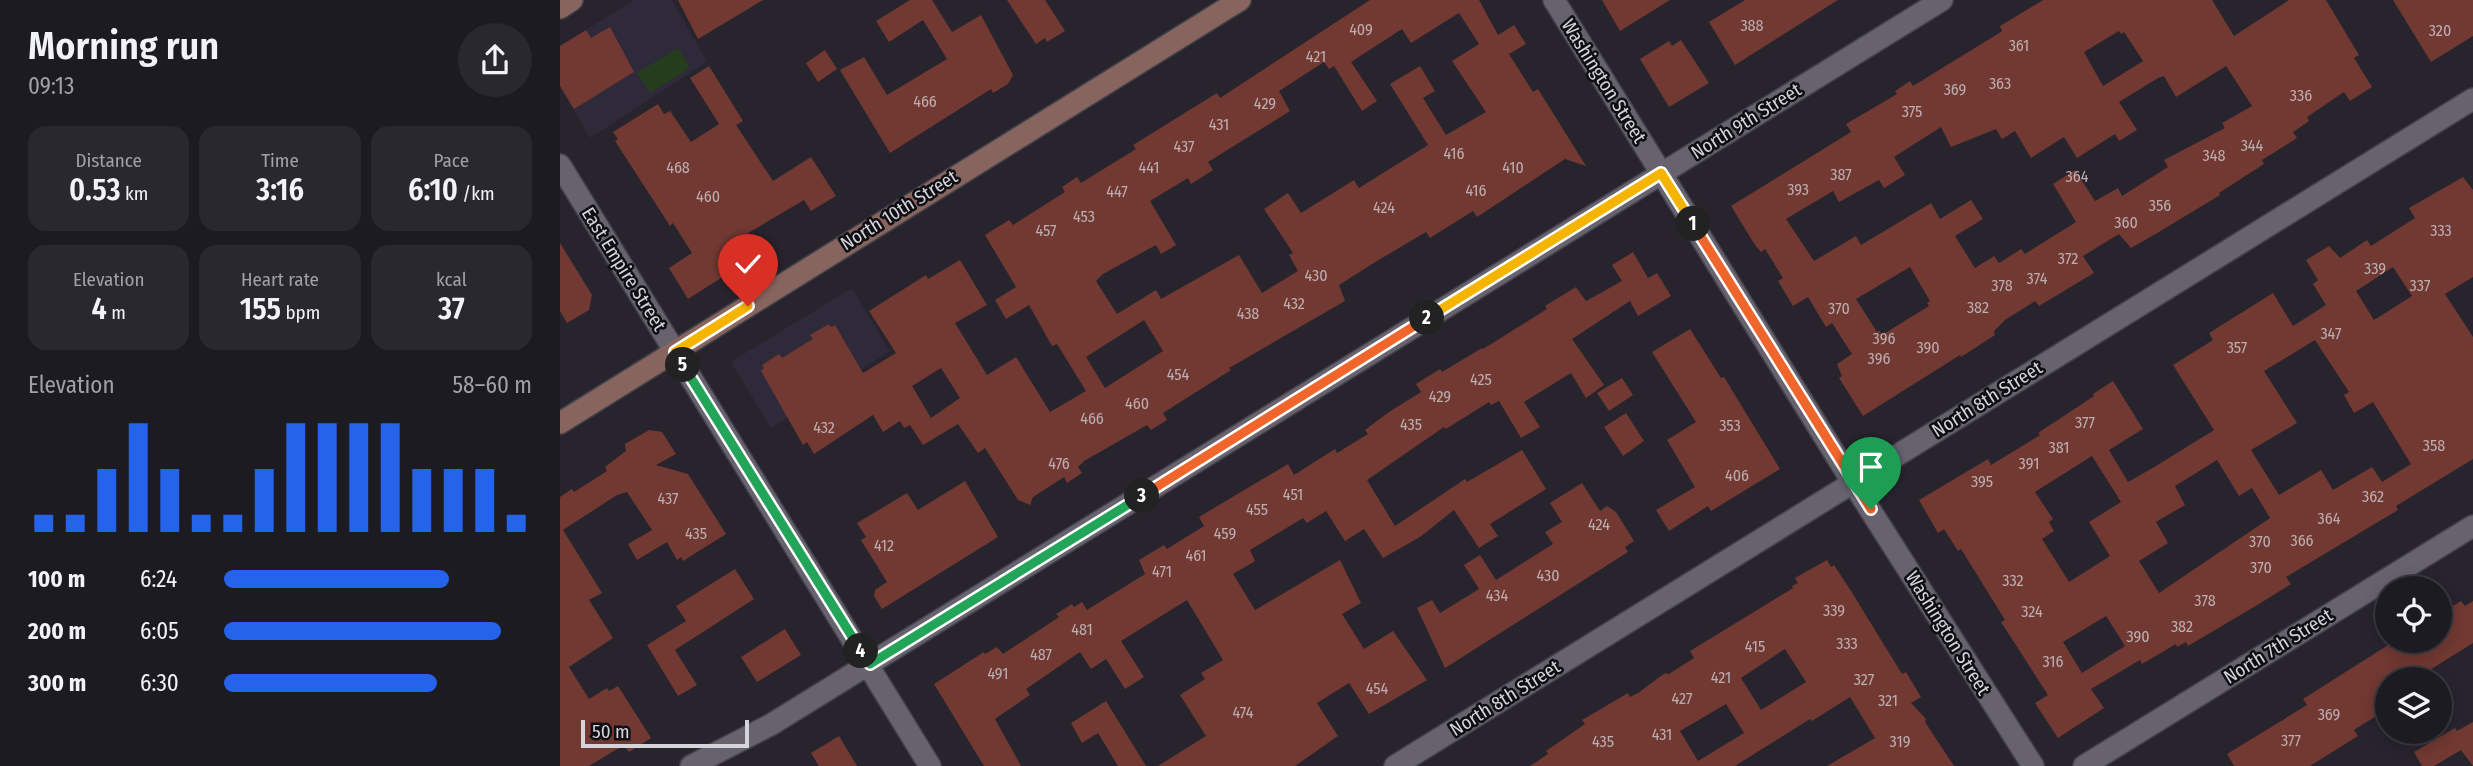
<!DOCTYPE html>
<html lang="en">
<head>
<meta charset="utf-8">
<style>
	:root { --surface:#1d1b22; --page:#2a282f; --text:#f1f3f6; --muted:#a0a1a5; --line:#3b3940; --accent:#2563eb }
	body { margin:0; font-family:"Fira Sans Condensed",sans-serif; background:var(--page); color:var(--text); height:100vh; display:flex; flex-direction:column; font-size:26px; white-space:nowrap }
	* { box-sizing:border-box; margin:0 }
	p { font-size:23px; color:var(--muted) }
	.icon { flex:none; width:38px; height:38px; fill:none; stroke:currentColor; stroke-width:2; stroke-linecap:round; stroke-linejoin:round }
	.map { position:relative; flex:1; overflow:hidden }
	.details { display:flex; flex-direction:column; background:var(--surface); width:560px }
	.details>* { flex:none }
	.buttons { position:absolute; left:1815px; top:576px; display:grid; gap:14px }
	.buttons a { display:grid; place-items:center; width:77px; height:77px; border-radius:50%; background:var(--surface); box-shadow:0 4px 18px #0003,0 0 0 2px var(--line); font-size:35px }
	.scale { position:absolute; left:21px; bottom:18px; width:168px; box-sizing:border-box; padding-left:7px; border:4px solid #d5d4da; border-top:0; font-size:19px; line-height:24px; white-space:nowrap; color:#d5d4da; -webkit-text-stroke:5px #0f0e13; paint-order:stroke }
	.pin { position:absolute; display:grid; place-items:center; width:60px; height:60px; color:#fff; margin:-72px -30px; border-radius:50% 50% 50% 0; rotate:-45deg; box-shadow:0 0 7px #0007 }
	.pin .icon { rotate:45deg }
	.km { position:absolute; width:35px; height:35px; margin:-18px; border-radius:50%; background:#222; color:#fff; font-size:19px; line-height:35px; text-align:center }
	.round { display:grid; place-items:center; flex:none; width:74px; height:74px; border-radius:37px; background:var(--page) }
	.overview { display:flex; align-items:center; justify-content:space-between; height:119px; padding:0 28px }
	h1 { font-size:38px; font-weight:600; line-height:52px }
	.figures { display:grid; grid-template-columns:repeat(3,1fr); gap:10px; height:119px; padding:7px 28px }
	.figures div { display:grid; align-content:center; border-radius:18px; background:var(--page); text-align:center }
	.figures b { font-size:30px; font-weight:600 }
	.figures small { font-size:19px; font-weight:400 }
	.figures p { font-size:19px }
	.chart { height:196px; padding:14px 28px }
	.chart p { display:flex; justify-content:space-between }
	.chart svg { width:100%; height:126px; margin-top:7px; stroke:var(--accent); stroke-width:6 }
	ul { padding:0 28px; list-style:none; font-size:23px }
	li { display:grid; grid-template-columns:112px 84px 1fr; align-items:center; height:52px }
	li i { height:18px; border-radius:9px; background:var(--accent) }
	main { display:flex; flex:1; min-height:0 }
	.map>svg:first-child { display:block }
	.built { fill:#2e2a3a }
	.green { fill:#253d1d }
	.building { fill:#713932; fill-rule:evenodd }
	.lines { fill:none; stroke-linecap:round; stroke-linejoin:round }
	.minor-casing { stroke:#434149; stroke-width:24 }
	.tertiary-casing { stroke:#434149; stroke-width:24 }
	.secondary-casing { stroke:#434149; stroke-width:24 }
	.minor { stroke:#66636f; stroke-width:21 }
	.tertiary { stroke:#66636f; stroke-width:21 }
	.secondary { stroke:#87655e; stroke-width:21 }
	.split-1-casing { stroke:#fff; stroke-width:14 }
	.split-2-casing { stroke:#fff; stroke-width:14 }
	.split-3-casing { stroke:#fff; stroke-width:14 }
	.split-4-casing { stroke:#fff; stroke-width:14 }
	.split-5-casing { stroke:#fff; stroke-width:14 }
	.split-6-casing { stroke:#fff; stroke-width:14 }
	.split-1 { stroke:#f0652b; stroke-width:9 }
	.split-2 { stroke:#f5b400; stroke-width:9 }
	.split-3 { stroke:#f0652b; stroke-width:9 }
	.split-4 { stroke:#22a559; stroke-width:9 }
	.split-5 { stroke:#22a559; stroke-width:9 }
	.split-6 { stroke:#f5b400; stroke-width:9 }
	.labels { text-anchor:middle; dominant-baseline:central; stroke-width:5; stroke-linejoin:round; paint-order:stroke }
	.number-label { font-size:16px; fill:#bcadb0 }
	.street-label { font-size:19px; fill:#d5d4da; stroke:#0f0e13 }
</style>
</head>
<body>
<main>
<section class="details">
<div class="overview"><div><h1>Morning run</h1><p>09:13</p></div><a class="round"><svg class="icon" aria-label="share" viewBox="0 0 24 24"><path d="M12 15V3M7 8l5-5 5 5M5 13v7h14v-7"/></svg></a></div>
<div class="figures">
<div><p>Distance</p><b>0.53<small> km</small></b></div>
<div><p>Time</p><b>3:16</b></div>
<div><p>Pace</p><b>6:10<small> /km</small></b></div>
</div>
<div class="figures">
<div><p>Elevation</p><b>4<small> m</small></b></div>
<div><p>Heart rate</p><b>155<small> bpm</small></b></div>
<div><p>kcal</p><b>37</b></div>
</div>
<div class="chart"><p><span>Elevation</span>58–60 m</p>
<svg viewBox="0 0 160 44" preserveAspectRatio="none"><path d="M5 44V38M15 44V38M25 44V22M35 44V6M45 44V22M55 44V38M65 44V38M75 44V22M85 44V6M95 44V6M105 44V6M115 44V6M125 44V22M135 44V22M145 44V22M155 44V38"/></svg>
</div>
<ul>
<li><b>100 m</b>6:24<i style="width:73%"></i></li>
<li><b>200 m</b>6:05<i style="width:90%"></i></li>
<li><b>300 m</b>6:30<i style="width:69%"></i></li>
</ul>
</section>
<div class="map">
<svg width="1913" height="766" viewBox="0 0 1913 766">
	<rect width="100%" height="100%" fill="#27242e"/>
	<g class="built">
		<polygon points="74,0 112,0 147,62 30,138 0,86 0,46"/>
		<polygon points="292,288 330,351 211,428 171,362"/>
	</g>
	<polygon class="green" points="118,48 130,68 90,93 77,73"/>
	<g class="building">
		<polygon points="118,0 203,0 138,39"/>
		<polygon points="350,0 372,0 392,32 421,15 453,75 448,84 433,93 431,89 330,153 280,70 304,57 327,95 387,59 363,20 329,42 316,21"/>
		<polygon points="447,0 485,0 505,31 487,42 485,38 476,44"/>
		<path d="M810,0H919L938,35L954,25L966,44L949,54L973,92L978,89L1026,166L1005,159L917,217L913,211L870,238L866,232L817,261L779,285L785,301L669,368L671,370L603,413L607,420L591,430L587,425L524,461L518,467L522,473L507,483L504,477L473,497L470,505L458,500L425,448L418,453L398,424L363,445L350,425L344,428L340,421L323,432L313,415L254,454L247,442L243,445L201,371L204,368L202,365L219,354L222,358L253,339L250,335L269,324L271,327L275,325L303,373L336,353L309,311L366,275L368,279L400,260L427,305L395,323L427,375L456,357L490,412L526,391L497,344L492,346L469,305L446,319L435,300L456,287L425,235L449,220L453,225L505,192L502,187L517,177L521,183L576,149L573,145L657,93L660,98ZM899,13L919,44L892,61L926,112L886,135L863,98L875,91L860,66L830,84L868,145L799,188L794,180L741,213L728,193L704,209L733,253L729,255L738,271L702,293L679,255L601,299L596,290L557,314L536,281L543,274L596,245L601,254L616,245L590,201L628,178L631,184L653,170L648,162L730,111L719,91L764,62L769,69L774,66L802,111L817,101L791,62L842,29L851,43ZM584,320L603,351L545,388L526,357ZM381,368L400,398L371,418L352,386Z"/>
		<polygon points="1042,0 1110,0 1060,31"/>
		<polygon points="1185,0 1278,0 1175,65 1149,22"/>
		<path d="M1483,0H1652L1674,36L1729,0H1766L1799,55L1794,58L1812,87L1790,101L1784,92L1747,117L1749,121L1733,132L1737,138L1702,160L1704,164L1659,193L1660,195L1599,232L1571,248L1559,234L1523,256L1534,273L1479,306L1475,301L1445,320L1434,331L1435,335L1401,357L1400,355L1303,416L1279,378L1282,376L1277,364L1292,354L1272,323L1266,327L1248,297L1233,306L1218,281L1223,278L1205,249L1201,252L1195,245L1171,206L1291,132L1286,124L1337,94L1335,91L1350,81L1353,86L1436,35L1442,31L1440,26ZM1559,31L1561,34L1564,32L1583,61L1543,86L1524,52ZM1666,66L1692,106L1662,123L1665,128L1604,160L1608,167L1562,196L1558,188L1535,201L1515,170L1493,184L1516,222L1465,254L1461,249L1439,263L1434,256L1415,268L1395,236L1423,219L1411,200L1380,219L1371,203L1301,245L1296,236L1254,261L1226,219L1273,191L1279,202L1319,180L1324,188L1345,175L1334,157L1381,127L1391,147L1436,129L1442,139L1455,131L1471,158L1504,137L1517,158L1555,134L1559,141L1577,130L1559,102L1598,78L1604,76L1616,97ZM1350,267L1370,301L1367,303L1369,306L1322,335L1319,330L1317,332L1296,299Z"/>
		<polygon points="1833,0 1913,0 1913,36 1871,62"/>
		<polygon points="50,27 74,72 14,109 0,86 0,46 26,30 31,38"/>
		<polygon points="1121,40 1149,83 1109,107 1080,59 1109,41 1112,46"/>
		<polygon points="265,50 277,69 258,82 246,63"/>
		<polygon points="149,66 183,121 176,125 213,181 251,157 276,196 251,211 244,200 178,239 191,259 128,299 109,268 132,253 113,223 110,226 55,141 58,139 53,132 98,104 104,114 110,111 131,142 159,124 130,78"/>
		<path d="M1903,177L1913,190V277L1885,294L1913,337V459L1836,506L1838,510L1726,577L1731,584L1699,604L1628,646L1626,642L1617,647L1616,644L1582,664L1580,660L1531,689L1544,708L1498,738L1475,703L1488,695L1441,622L1445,620L1401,549L1398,551L1384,529L1378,533L1359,500L1428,459L1431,465L1480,435L1478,433L1534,396L1533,394L1553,381L1583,429L1549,450L1568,482L1596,466L1654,430L1613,365L1653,340L1649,333L1713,293L1733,326L1766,305L1753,284L1758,280L1746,260L1769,246L1780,258L1807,240L1811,246L1855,218L1849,208ZM1833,267L1852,296L1814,320L1796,291ZM1755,340L1789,392L1784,395L1794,413L1813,402L1851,464L1822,482L1812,467L1773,490L1761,470L1719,495L1691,450L1737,423L1704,371ZM1532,456L1561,502L1529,522L1550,556L1509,582L1482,539L1494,531L1489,522L1493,519L1475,492ZM1657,460L1679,496L1692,488L1710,518L1599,593L1579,561L1608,543L1596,522L1625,505L1615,486ZM1546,616L1565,646L1522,673L1503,642Z"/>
		<polygon points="0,243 32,295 29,310 7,323 0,311"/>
		<polygon points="1073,252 1088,278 1097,273 1111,296 1078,316 1070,301 1012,339 1044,385 1026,398 1011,373 964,402 980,427 961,438 939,401 931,405 929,402 886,429 884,427 807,480 835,526 905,479 907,482 962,450 986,489 930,524 938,536 919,548 894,510 860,537 823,558 804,529 785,541 766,511 747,523 743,518 690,550 695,561 673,574 695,610 780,560 801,603 782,614 804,649 833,631 867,680 809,714 789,683 757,703 778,736 735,766 598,766 646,736 620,695 645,679 641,673 663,660 627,600 561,641 584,677 565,689 546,659 531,669 520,652 466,689 470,695 435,719 461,766 424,766 374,684 424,652 425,654 437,647 443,654 499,617 496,614 512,604 514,607 522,602 527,610 585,574 579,560 604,545 607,549 644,526 639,517 728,464 734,475 775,449 777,453 808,434 805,430 829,412 861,392 856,384 880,369 882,372 922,348 923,349 987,309 985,306 1016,287 1026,301 1062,281 1052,265"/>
		<polygon points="1130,329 1161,378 1164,377 1220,469 1151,511 1148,506 1109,531 1096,510 1135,487 1107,440 1136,422 1092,352"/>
		<polygon points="1062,378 1073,395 1049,411 1037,393"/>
		<polygon points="1066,413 1084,441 1063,456 1044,427"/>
		<polygon points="89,430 102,432 116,454 96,465 128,474 166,534 123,561 121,557 117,560 107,542 77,560 68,544 92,530 67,492 57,495 3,530 42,593 29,600 53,638 9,667 29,699 47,688 49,691 58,686 91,738 69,752 64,745 29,766 0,766 0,497 12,489 14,492 47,471 45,467 66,451 65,444"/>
		<polygon points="405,481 438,537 322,609 314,596 315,590 327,582 301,540 306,537 297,523 347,493 358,510"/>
		<polygon points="1022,483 1040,511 1047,506 1056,512 1074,541 1065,547 1068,552 885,668 857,608 872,600 880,613 919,589 904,565 920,555 936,580 993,544 985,532 1002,522 990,503"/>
		<path d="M1267,560L1271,567L1274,565L1291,591L1342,674L1346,672L1361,697L1351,703L1366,719L1365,722L1394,766H1267L1315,738L1290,697L1252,721L1250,719L1175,766H970L988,754L986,751L1025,724L1022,720L1068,693L1070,697L1078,693L1105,673L1109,674L1134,658L1130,651L1233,588L1232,586L1238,583L1235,578ZM1225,649L1246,682L1201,710L1181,678ZM1166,704L1184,733L1138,761L1120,731Z"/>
		<polygon points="175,569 194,599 115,650 137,685 118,696 87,645 126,621 116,606"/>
		<polygon points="1901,601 1905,606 1913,601 1913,643 1865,673 1869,679 1827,679 1827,709 1794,730 1798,736 1750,766 1674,766 1667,754 1747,705 1743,699 1836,640 1880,640 1880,614"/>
		<polygon points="225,629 241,655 197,682 181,657"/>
		<polygon points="546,701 586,766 558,766 538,733 522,743 511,723"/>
		<polygon points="1913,722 1913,766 1901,750 1874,766 1862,766 1854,752 1895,728 1897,731"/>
		<polygon points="279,736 297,766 259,766 251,753"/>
	</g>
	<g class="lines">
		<defs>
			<g id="minor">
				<polyline points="994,0 1293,483 1473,766"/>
				<polyline points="131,766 212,724 1382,0"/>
				<polyline points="835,766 1913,99"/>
			</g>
			<g id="tertiary">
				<polyline points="0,165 370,766"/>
				<polyline points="1524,766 1913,526"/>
			</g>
			<g id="secondary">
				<polyline points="0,8 12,0"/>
				<polyline points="0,423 680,0"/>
			</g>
		</defs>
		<use href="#minor" class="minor-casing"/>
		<use href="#tertiary" class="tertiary-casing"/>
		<use href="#secondary" class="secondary-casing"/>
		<use href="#minor" class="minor"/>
		<use href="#tertiary" class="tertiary"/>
		<use href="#secondary" class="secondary"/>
	</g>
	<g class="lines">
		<defs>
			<polyline id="split-1" points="1133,224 1311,509"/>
			<polyline id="split-2" points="867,318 1101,173 1133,224"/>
			<polyline id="split-3" points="582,496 867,318"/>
			<polyline id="split-4" points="301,651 310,664 582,496"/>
			<polyline id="split-5" points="123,365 301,651"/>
			<polyline id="split-6" points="123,365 115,352 188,306"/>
		</defs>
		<use href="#split-1" class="split-1-casing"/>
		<use href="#split-2" class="split-2-casing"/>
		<use href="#split-3" class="split-3-casing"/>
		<use href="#split-4" class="split-4-casing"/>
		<use href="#split-5" class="split-5-casing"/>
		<use href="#split-6" class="split-6-casing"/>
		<use href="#split-1" class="split-1"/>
		<use href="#split-2" class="split-2"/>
		<use href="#split-3" class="split-3"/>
		<use href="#split-4" class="split-4"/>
		<use href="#split-5" class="split-5"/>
		<use href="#split-6" class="split-6"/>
	</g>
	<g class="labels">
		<g class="number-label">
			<text x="1192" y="25">388</text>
			<text x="801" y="29">409</text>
			<text x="1880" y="30">320</text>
			<text x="1459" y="45">361</text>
			<text x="756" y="56">421</text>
			<text x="1440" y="83">363</text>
			<text x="1395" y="89">369</text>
			<text x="1741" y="95">336</text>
			<text x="365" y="101">466</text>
			<text x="705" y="103">429</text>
			<text x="1352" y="111">375</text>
			<text x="659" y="124">431</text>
			<text x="1692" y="145">344</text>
			<text x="624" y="146">437</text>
			<text x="894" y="153">416</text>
			<text x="1654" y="155">348</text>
			<text x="118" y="167">468</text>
			<text x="589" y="167">441</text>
			<text x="953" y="167">410</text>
			<text x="1281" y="174">387</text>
			<text x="1517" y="176">364</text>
			<text x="1238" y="189">393</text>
			<text x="916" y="190">416</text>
			<text x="557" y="191">447</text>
			<text x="148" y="196">460</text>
			<text x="1600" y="205">356</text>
			<text x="824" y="207">424</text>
			<text x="524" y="216">453</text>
			<text x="1566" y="222">360</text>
			<text x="486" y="230">457</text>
			<text x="1881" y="230">333</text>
			<text x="1508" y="258">372</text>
			<text x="1815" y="268">339</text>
			<text x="756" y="275">430</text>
			<text x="1477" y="278">374</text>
			<text x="1442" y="285">378</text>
			<text x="1860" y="285">337</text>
			<text x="734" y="303">432</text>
			<text x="1418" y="307">382</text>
			<text x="1279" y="308">370</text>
			<text x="688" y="313">438</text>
			<text x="1771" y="333">347</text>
			<text x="1324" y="338">396</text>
			<text x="1368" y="347">390</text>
			<text x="1677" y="347">357</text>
			<text x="1319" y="358">396</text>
			<text x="618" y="374">454</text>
			<text x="921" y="379">425</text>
			<text x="880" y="396">429</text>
			<text x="577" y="403">460</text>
			<text x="532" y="418">466</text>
			<text x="1525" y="422">377</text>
			<text x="851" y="424">435</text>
			<text x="1170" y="425">353</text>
			<text x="264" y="427">432</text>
			<text x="1874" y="445">358</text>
			<text x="1499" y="447">381</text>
			<text x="499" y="463">476</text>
			<text x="1469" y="463">391</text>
			<text x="1177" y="475">406</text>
			<text x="1422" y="481">395</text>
			<text x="733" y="494">451</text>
			<text x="1813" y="496">362</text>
			<text x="108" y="498">437</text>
			<text x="697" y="509">455</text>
			<text x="1769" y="518">364</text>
			<text x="1039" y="524">424</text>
			<text x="136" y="533">435</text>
			<text x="665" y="533">459</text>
			<text x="1742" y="540">366</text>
			<text x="1700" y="541">370</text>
			<text x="324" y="545">412</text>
			<text x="636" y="555">461</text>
			<text x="1701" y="567">370</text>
			<text x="602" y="571">471</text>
			<text x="988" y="575">430</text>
			<text x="1453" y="580">332</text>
			<text x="937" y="595">434</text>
			<text x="1645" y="600">378</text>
			<text x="1274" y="610">339</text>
			<text x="1472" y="611">324</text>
			<text x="1622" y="626">382</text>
			<text x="522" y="629">481</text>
			<text x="1578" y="636">390</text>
			<text x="1287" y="643">333</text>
			<text x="1195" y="646">415</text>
			<text x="481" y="654">487</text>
			<text x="1493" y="661">316</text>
			<text x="438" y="673">491</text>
			<text x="1161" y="677">421</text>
			<text x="1304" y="679">327</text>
			<text x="817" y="688">454</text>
			<text x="1122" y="698">427</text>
			<text x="1328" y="700">321</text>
			<text x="683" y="712">474</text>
			<text x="1769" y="714">369</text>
			<text x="1102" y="734">431</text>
			<text x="1731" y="740">377</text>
			<text x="1043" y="741">435</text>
			<text x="1340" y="741">319</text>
		</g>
		<g class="street-label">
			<text transform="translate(1044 81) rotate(58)">Washington Street</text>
			<text transform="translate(1186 121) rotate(-32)">North 9th Street</text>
			<text transform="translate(339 210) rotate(-32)">North 10th Street</text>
			<text transform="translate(64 269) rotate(58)">East Empire Street</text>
			<text transform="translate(1427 399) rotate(-32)">North 8th Street</text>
			<text transform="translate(1388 633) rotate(58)">Washington Street</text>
			<text transform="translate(1718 646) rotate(-32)">North 7th Street</text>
			<text transform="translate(945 698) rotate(-32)">North 8th Street</text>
		</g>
	</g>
</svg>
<div class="buttons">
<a><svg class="icon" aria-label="locate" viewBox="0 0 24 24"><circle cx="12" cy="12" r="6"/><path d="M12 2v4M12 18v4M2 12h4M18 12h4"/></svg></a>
<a><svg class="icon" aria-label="layers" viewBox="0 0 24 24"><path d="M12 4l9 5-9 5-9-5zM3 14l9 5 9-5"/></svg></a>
</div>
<div class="scale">50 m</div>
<div class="pin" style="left:1311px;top:509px;background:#1e9e55"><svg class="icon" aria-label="arrive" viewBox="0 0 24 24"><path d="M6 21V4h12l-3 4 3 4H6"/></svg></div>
<div class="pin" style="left:188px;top:306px;background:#d93025"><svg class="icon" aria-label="check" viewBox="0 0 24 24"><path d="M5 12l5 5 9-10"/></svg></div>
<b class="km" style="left:1133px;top:224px">1</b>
<b class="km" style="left:867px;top:318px">2</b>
<b class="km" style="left:582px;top:496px">3</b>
<b class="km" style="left:301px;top:651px">4</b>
<b class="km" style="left:123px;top:365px">5</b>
</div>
</main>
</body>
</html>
